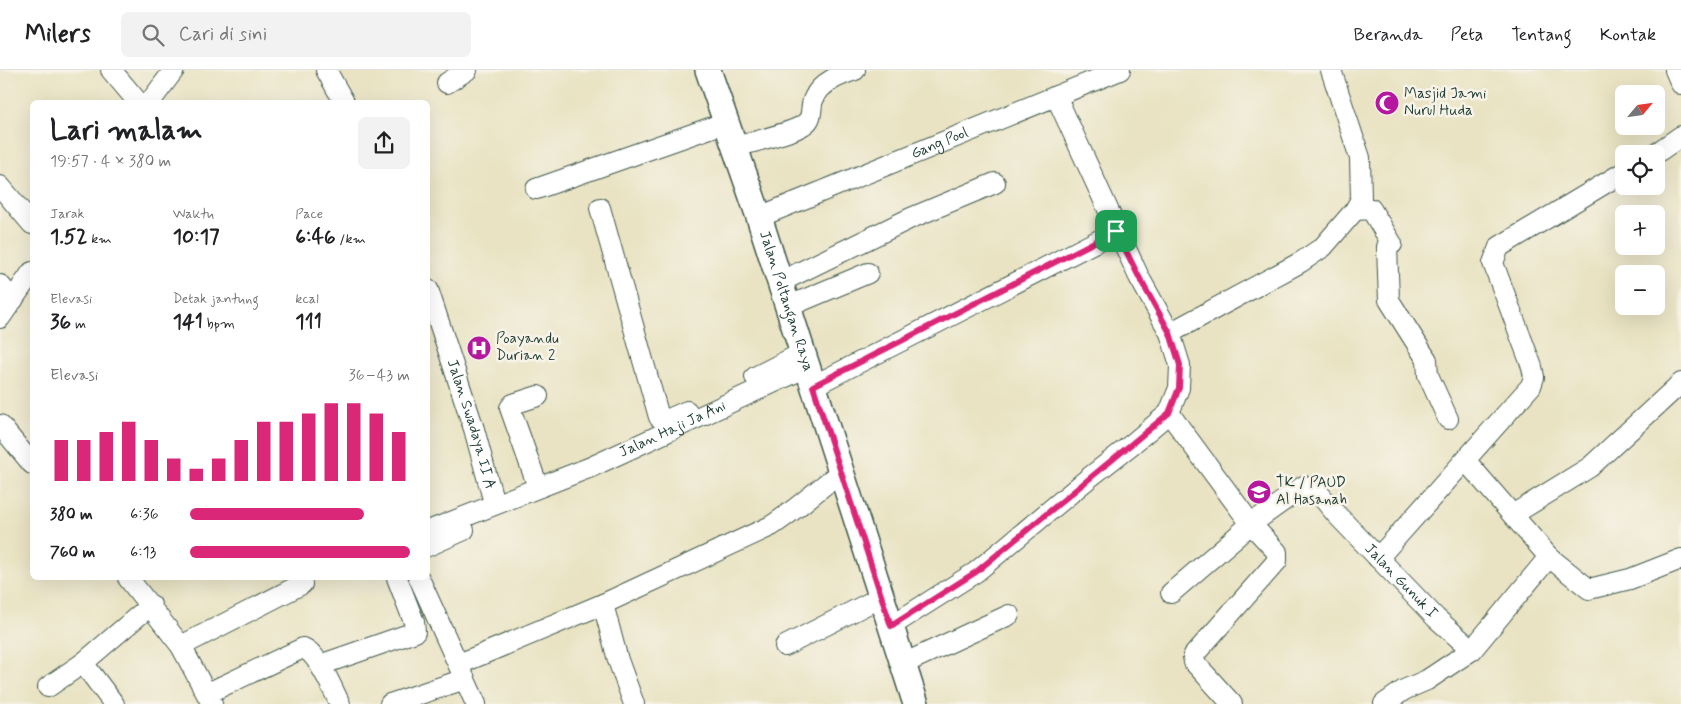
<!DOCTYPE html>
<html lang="id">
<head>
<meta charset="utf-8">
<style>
	:root { --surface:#fff; --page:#f2f2f2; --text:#202124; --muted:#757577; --line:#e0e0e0; --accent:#db2777 }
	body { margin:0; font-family:Mynerve,sans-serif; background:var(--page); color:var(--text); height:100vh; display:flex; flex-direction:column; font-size:19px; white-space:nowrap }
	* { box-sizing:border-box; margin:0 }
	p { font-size:16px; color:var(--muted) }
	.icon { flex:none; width:28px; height:28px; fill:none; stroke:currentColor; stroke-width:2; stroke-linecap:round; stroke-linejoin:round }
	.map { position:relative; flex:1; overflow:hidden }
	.drawer { position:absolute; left:30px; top:30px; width:400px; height:480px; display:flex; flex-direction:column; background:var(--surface); border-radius:8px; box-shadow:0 5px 20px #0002 }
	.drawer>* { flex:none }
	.needle { width:32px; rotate:61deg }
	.buttons { position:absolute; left:1615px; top:15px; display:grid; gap:10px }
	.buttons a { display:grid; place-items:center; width:50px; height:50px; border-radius:8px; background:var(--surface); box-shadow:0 5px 20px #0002; font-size:25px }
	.pin { position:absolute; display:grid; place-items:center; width:42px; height:42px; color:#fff; margin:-21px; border-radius:10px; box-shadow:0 2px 8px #0006 }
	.round { display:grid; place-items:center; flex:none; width:52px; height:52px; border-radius:8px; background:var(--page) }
	.overview { display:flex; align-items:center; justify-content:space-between; height:85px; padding:0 20px }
	h1 { font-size:28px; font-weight:700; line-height:38px }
	.stats { display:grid; grid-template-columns:repeat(3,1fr); gap:8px; height:85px; padding:5px 20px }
	.stats div { display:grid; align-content:center }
	.stats b { font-size:21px; font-weight:700 }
	.stats small { font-size:14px; font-weight:400 }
	.stats p { font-size:14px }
	.chart { height:140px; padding:10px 20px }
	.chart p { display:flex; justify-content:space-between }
	.chart svg { width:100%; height:90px; margin-top:5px; stroke:var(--accent); stroke-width:6 }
	ul { padding:0 20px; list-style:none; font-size:16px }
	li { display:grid; grid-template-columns:80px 60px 1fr; align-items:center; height:38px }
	li i { height:12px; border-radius:6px; background:var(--accent) }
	header { display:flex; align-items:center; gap:30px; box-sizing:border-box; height:70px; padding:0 25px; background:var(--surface); border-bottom:1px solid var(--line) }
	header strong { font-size:24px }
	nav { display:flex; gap:28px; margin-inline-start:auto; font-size:18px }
	.search { width:350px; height:45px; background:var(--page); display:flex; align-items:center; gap:12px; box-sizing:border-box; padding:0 18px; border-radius:8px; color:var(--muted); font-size:19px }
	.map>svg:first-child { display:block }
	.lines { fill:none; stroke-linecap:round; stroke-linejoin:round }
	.minor-casing { stroke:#3d5649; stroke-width:22 }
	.tertiary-casing { stroke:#3d5649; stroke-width:28 }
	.minor { stroke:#fff; stroke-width:20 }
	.tertiary { stroke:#fff; stroke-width:25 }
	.route-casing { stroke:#fff; stroke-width:10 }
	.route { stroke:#db2777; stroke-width:6 }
	.labels { text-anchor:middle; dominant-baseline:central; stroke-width:5; stroke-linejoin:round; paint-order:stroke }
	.poi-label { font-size:15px; fill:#1f3d34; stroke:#f7f3e8; text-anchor:start }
	.street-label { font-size:15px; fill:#1f3d34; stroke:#f7f3e8 }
</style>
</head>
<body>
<header>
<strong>Milers</strong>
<div class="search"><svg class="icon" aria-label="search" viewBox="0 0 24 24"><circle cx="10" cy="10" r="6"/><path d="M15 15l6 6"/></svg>Cari di sini</div>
<nav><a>Beranda</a><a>Peta</a><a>Tentang</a><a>Kontak</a></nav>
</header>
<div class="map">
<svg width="1681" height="634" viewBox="0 0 1681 634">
	<rect width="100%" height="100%" fill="#f7f3e8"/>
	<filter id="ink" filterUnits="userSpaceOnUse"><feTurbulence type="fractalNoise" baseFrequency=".02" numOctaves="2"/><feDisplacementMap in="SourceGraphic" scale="10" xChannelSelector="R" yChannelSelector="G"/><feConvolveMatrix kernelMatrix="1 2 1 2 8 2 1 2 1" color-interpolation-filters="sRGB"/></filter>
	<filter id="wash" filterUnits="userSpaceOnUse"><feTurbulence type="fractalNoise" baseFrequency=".0096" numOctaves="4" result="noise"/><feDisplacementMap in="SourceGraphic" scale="20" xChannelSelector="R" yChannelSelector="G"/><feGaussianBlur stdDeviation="1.12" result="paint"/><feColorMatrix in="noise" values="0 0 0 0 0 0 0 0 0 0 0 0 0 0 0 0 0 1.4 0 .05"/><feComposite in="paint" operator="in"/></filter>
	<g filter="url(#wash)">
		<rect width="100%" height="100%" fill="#e9e3c3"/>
	</g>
	<g filter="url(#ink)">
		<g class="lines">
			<defs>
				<g id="minor">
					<polyline points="111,0 138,32"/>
					<polyline points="326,0 344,32"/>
					<polyline points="1675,0 1681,14"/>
					<polyline points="447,13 467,0"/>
					<polyline points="150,32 174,0"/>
					<path d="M736,77C751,72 792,63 803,55C815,48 809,37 814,28C821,12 840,5 855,0"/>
					<polyline points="1655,84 1681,66"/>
					<polyline points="0,116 32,154"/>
					<polyline points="536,119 727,52"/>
					<polyline points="600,138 659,347 664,351 687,341"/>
					<polyline points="1355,140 1371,139 1392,174 1387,177 1389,230 1427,290 1428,305 1448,349"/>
					<path id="s1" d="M759,147L1120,0"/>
					<polyline points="780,212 911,148 995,113"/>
					<polyline points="0,215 13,230"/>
					<path id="s2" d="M428,219L474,359L494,433"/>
					<polyline points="787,237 868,203"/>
					<polyline points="0,248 32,202"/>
					<polyline points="1170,263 1301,192 1323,177 1355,140 1361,129 1360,88 1331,0"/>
					<polyline points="755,307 802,283"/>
					<polyline points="813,316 1117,161"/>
					<polyline points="1169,343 1251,454 1277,482 1277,491 1193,586 1194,592 1232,634"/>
					<polyline points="0,355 32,394"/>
					<polyline points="538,417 510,338 513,334 538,326"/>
					<polyline points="1514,444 1590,397 1681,313"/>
					<path id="s3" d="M428,461L591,397L807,297"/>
					<polyline points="428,476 464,460"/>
					<polyline points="1549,487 1589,519 1630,509 1681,489"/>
					<polyline points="1378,488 1531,316 1534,307 1532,297 1493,193 1499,177 1624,102"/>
					<polyline points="128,508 181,576 212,634"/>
					<polyline points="419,508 476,634"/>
					<path id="s4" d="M1171,523L1251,454L1304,416L1317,421L1337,445L1436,548L1472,580"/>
					<polyline points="603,534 618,590 634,634"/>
					<polyline points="891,556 976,502 1090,407 1131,375 1169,343 1179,318 1180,295 1170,263 1139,207 1056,26"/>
					<polyline points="181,576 302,514"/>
					<polyline points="785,576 881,527"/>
					<polyline points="83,593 114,634"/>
					<path d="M459,594L603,534L771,456C796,440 817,420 841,402"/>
					<polyline points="903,594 1009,545"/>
					<polyline points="320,595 415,562 414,552 397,508"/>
					<polyline points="48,617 83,593 151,535"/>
					<path d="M208,623L303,578C318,583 333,620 340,634"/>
					<polyline points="390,634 465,609"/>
					<polyline points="1384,634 1404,620 1427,610 1472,580 1549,487 1465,390"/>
				</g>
				<g id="tertiary">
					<path id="s5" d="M708,0L759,147L916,634"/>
				</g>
			</defs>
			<use href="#minor" class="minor-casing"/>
			<use href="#tertiary" class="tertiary-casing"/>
			<use href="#minor" class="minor"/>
			<use href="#tertiary" class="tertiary"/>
		</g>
	</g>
	<g class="lines" filter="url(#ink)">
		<defs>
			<polygon id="route" points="1116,161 1139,207 1170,263 1180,295 1179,318 1169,343 976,502 891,556 813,316"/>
		</defs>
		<use href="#route" class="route-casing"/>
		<use href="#route" class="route"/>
	</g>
	<defs>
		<symbol id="mosque-disc" viewBox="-11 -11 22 22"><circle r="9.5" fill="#b5179e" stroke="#f7f3e8"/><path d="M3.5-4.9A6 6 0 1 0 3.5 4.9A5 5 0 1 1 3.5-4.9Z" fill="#fff"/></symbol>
		<symbol id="hospital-disc" viewBox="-11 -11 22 22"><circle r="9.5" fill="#b5179e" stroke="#f7f3e8"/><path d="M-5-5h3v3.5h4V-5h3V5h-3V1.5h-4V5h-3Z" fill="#fff"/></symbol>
		<symbol id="school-disc" viewBox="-11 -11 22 22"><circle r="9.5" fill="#b5179e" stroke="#f7f3e8"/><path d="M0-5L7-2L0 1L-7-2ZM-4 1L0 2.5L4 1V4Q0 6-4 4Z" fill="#fff"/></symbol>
	</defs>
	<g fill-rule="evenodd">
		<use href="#mosque-disc" x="1373" y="19" width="28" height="28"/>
		<use href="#hospital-disc" x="465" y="264" width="28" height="28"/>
		<use href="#school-disc" x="1245" y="408" width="28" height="28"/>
	</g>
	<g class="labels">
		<g class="poi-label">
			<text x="1404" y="24">Masjid Jami<tspan x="1404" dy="17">Nurul Huda</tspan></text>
			<text x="496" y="269">Poayandu<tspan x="496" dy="17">Durian 2</tspan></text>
			<text x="1276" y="413">TK / PAUD<tspan x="1276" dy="17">Al Hasanah</tspan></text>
		</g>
		<g class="street-label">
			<text stroke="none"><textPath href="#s1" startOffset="195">Gang Pool</textPath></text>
			<text stroke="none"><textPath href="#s5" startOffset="244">Jalan Poltangan Raya</textPath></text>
			<text stroke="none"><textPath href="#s2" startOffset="142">Jalan Swadaya II A</textPath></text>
			<text stroke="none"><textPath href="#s3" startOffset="265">Jalan Haji Ja Ani</textPath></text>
			<text stroke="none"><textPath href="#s4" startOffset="308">Jalan Gunuk I</textPath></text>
		</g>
	</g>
</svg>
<div class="buttons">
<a><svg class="needle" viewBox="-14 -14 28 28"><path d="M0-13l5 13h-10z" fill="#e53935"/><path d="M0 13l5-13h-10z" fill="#757577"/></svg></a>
<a><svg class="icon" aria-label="locate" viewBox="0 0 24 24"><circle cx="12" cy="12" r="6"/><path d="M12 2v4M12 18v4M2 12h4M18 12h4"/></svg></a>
<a>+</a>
<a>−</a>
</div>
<div class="pin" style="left:1116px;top:161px;background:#1e9e55"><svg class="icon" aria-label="arrive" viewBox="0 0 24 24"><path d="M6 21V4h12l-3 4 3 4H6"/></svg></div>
<section class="drawer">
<div class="overview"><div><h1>Lari malam</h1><p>19:57 · 4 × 380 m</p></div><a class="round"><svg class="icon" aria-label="share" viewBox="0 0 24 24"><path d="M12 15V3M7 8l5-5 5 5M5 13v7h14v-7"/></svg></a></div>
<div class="stats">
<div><p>Jarak</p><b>1.52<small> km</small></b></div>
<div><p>Waktu</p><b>10:17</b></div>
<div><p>Pace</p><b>6:46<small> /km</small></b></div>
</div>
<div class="stats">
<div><p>Elevasi</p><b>36<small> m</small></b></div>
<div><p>Detak jantung</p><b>141<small> bpm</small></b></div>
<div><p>kcal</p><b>111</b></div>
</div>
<div class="chart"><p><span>Elevasi</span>36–43 m</p>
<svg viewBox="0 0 160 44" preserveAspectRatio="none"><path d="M5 44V24M15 44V24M25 44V20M35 44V15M45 44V24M55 44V33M65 44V38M75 44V33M85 44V24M95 44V15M105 44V15M115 44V11M125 44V6M135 44V6M145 44V11M155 44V20"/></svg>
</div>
<ul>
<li><b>380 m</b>6:36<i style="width:79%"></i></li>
<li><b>760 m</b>6:13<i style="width:100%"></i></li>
</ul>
</section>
</div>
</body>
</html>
